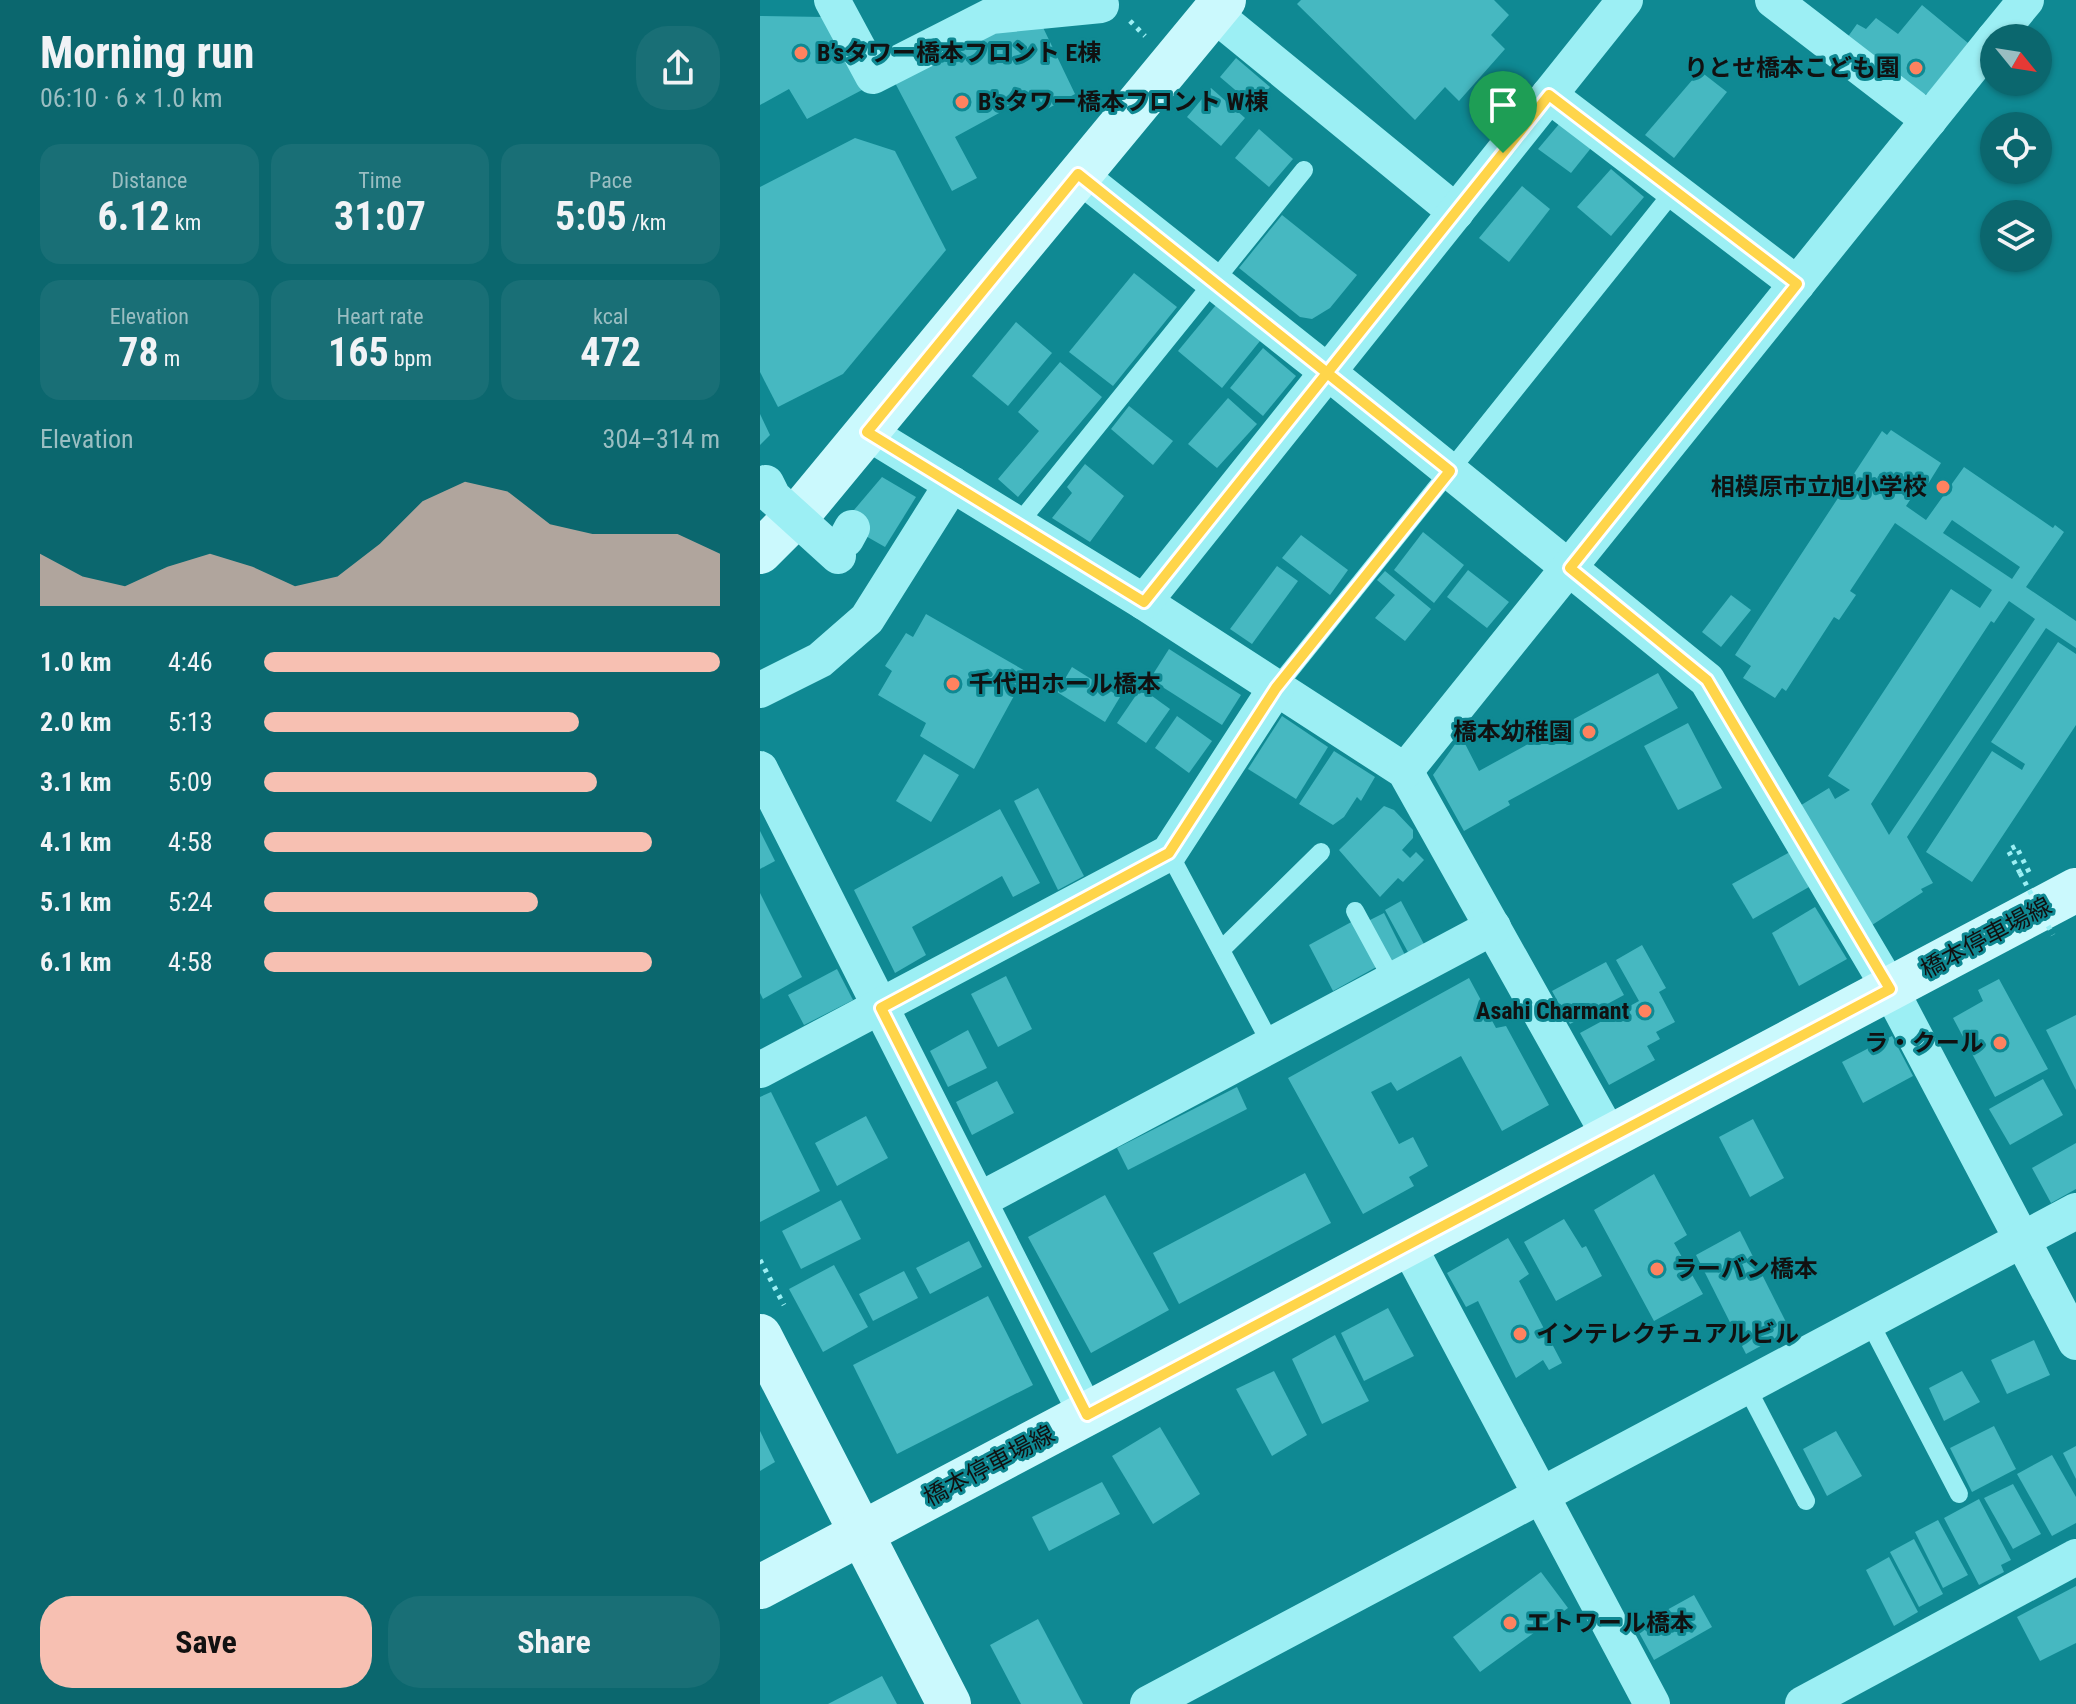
<!DOCTYPE html>
<html lang="en">
<head>
<meta charset="utf-8">
<style>
	:root { --surface:#0b676e; --page:#196f76; --text:#f1f3f6; --muted:#9abec2; --accent:#f7c0b2 }
	body { margin:0; font-family:"Roboto Condensed","Noto Sans JP",sans-serif; background:var(--page); color:var(--text); height:100vh; display:flex; flex-direction:column; font-size:30px; white-space:nowrap }
	* { box-sizing:border-box; margin:0 }
	p { font-size:26px; color:var(--muted) }
	.icon { flex:none; width:44px; height:44px; fill:none; stroke:currentColor; stroke-width:2; stroke-linecap:round; stroke-linejoin:round }
	.map { position:relative; flex:1; overflow:hidden }
	.side { display:flex; flex-direction:column; background:var(--surface); width:760px }
	.side>* { flex:none }
	.needle { width:52px; rotate:120deg }
	.fabs { position:absolute; left:1220px; top:24px; display:grid; gap:16px }
	.fabs a { display:grid; place-items:center; width:72px; height:72px; border-radius:50%; background:var(--surface); box-shadow:0 2px 6px #0004; font-size:40px }
	.pin { position:absolute; display:grid; place-items:center; width:68px; height:68px; color:#fff; margin:-82px -34px; border-radius:50% 50% 50% 0; rotate:-45deg; box-shadow:0 0 8px #0007 }
	.pin .icon { rotate:45deg }
	.round { display:grid; place-items:center; flex:none; width:84px; height:84px; border-radius:32px; background:var(--page) }
	.head { display:flex; align-items:center; justify-content:space-between; height:136px; padding:0 40px }
	h1 { font-size:44px; font-weight:700; line-height:60px }
	.metrics { display:grid; grid-template-columns:repeat(3,1fr); gap:12px; height:136px; padding:8px 40px }
	.metrics div { display:grid; align-content:center; border-radius:20px; background:var(--page); text-align:center }
	.metrics b { font-size:40px; font-weight:700 }
	.metrics small { font-size:22px; font-weight:400 }
	.metrics p { font-size:22px }
	.chart { height:224px; padding:16px 40px }
	.chart p { display:flex; justify-content:space-between }
	.chart svg { width:100%; height:144px; margin-top:8px; fill:var(--accent); opacity:.7 }
	.action { display:flex; gap:16px; margin-top:auto; padding:16px 40px }
	.action a { flex:1; height:92px; border-radius:32px; background:var(--accent); color:#111; font-size:32px; font-weight:700; line-height:92px; text-align:center }
	.action a+a { background:var(--page); color:var(--text) }
	ul { padding:0 40px; list-style:none; font-size:26px }
	li { display:grid; grid-template-columns:128px 96px 1fr; align-items:center; height:60px }
	li i { height:20px; border-radius:10px; background:var(--accent) }
	main { display:flex; flex:1; min-height:0 }
	.map>svg:first-child { display:block }
	.building { fill:#46b8c1; fill-rule:evenodd }
	.lines { fill:none; stroke-linecap:round; stroke-linejoin:round }
	.path { stroke:#9ceff4; stroke-width:5; stroke-dasharray:4 6; stroke-linecap:butt }
	.lane { stroke:#9ceff4; stroke-width:18 }
	.street { stroke:#9ceff4; stroke-width:36 }
	.secondary { stroke:#cbf9fd; stroke-width:44 }
	.path-bridge { stroke:#9ceff4; stroke-width:5; stroke-dasharray:4 6; stroke-linecap:butt }
	.street-bridge { stroke:#9ceff4; stroke-width:36 }
	.route-casing { stroke:#fff; stroke-width:16 }
	.route { stroke:#ffd54a; stroke-width:10 }
	.poi-dot { fill:#ff825f; stroke:#0f8993; stroke-width:3 }
	.labels { text-anchor:middle; dominant-baseline:central; stroke-width:6; stroke-linejoin:round; paint-order:stroke }
	.poi-label { font-size:24px; font-weight:bold; fill:#111; stroke:#0f8993; text-anchor:start }
	.street-label { font-size:24px; fill:#111; stroke:#0f8993 }
</style>
</head>
<body>
<main>
<section class="side">
<div class="head"><div><h1>Morning run</h1><p>06:10 · 6 × 1.0 km</p></div><a class="round"><svg class="icon" aria-label="share" viewBox="0 0 24 24"><path d="M12 15V3M7 8l5-5 5 5M5 13v7h14v-7"/></svg></a></div>
<div class="metrics">
<div><p>Distance</p><b>6.12<small> km</small></b></div>
<div><p>Time</p><b>31:07</b></div>
<div><p>Pace</p><b>5:05<small> /km</small></b></div>
</div>
<div class="metrics">
<div><p>Elevation</p><b>78<small> m</small></b></div>
<div><p>Heart rate</p><b>165<small> bpm</small></b></div>
<div><p>kcal</p><b>472</b></div>
</div>
<div class="chart"><p><span>Elevation</span>304–314 m</p>
<svg viewBox="0 0 160 44" preserveAspectRatio="none"><path d="M0 44V28L10 35L20 38L30 32L40 28L50 32L60 38L70 35L80 25L90 12L100 6L110 9L120 19L130 22L140 22L150 22L160 28V44z"/></svg>
</div>
<ul>
<li><b>1.0 km</b>4:46<i style="width:100%"></i></li>
<li><b>2.0 km</b>5:13<i style="width:69%"></i></li>
<li><b>3.1 km</b>5:09<i style="width:73%"></i></li>
<li><b>4.1 km</b>4:58<i style="width:85%"></i></li>
<li><b>5.1 km</b>5:24<i style="width:60%"></i></li>
<li><b>6.1 km</b>4:58<i style="width:85%"></i></li>
</ul>
<div class="action"><a>Save</a><a>Share</a></div>
</section>
<div class="map">
<svg width="1316" height="1704" viewBox="0 0 1316 1704">
	<rect width="100%" height="100%" fill="#0f8993"/>
	<g class="building">
		<polygon points="541,0 734,0 749,15 731,35 745,49 699,101 685,87 655,120 537,4"/>
		<polygon points="1162,5 1208,43 1168,93 1161,97 1087,38 1097,24 1106,29 1116,18 1138,34"/>
		<polygon points="0,16 64,17 102,90 47,119 29,89 0,105"/>
		<polygon points="278,17 315,94 285,110 276,93 195,137 217,178 192,191 133,79 236,24"/>
		<polygon points="476,58 510,87 494,106 460,77"/>
		<polygon points="940,71 967,92 914,158 885,135"/>
		<polygon points="451,88 485,118 461,146 427,117"/>
		<polygon points="800,123 831,148 811,173 778,149"/>
		<polygon points="499,129 533,159 509,187 475,158"/>
		<polygon points="95,138 135,151 186,250 83,374 18,407 0,372 0,187"/>
		<polygon points="851,169 884,197 851,236 817,207"/>
		<polygon points="762,186 790,209 749,262 719,238"/>
		<polygon points="522,215 597,275 570,308 552,319 540,317 479,268"/>
		<polygon points="374,273 417,307 353,386 309,352"/>
		<polygon points="456,305 500,341 462,388 418,351"/>
		<polygon points="256,322 292,353 248,406 212,376"/>
		<polygon points="503,348 536,376 503,416 470,388"/>
		<polygon points="300,362 342,397 258,497 238,479 279,431 258,412"/>
		<polygon points="468,398 497,424 457,468 428,444"/>
		<polygon points="369,406 413,441 393,465 351,429"/>
		<polygon points="0,414 10,435 0,445"/>
		<path d="M1131,430L1181,463L1163,492L1158,488L1146,506L1166,520L1204,467L1293,528L1295,525L1304,532L1266,587L1316,621V648L1286,628L1147,837L1173,883L1161,889L1163,892L1109,927L1038,807L1069,788L1075,799L1090,790L1068,776L1191,589L1220,608L1232,590L1135,523L1090,591L1096,595L1079,620L1074,617L1026,691L1022,688L1015,698L983,678L991,666L975,655L1122,431L1127,435ZM1192,520L1260,567L1252,579L1183,533ZM1249,601L1275,619L1129,835L1111,804L1231,621L1234,623Z"/>
		<polygon points="325,464 364,496 330,542 292,518 312,493 307,487"/>
		<polygon points="122,477 156,497 125,547 83,523"/>
		<polygon points="663,532 704,565 674,603 634,570"/>
		<polygon points="541,535 588,570 570,595 522,558"/>
		<polygon points="517,566 538,581 492,644 470,629"/>
		<polygon points="708,570 749,602 727,628 687,597"/>
		<polygon points="625,571 671,609 645,641 615,618 635,595 617,580"/>
		<polygon points="971,595 991,610 961,647 942,632"/>
		<polygon points="166,614 267,672 214,769 160,736 166,723 118,695 132,671 125,666 146,633 153,637"/>
		<polygon points="1298,642 1316,654 1316,725 1212,882 1166,852 1232,751 1262,770 1265,764 1231,742"/>
		<polygon points="409,649 481,695 462,725 390,679"/>
		<polygon points="312,667 360,697 345,722 297,692"/>
		<polygon points="898,673 918,708 748,801 750,805 704,831 673,775 701,736 719,771"/>
		<polygon points="381,688 410,709 386,743 357,723"/>
		<polygon points="417,716 452,741 429,773 395,748"/>
		<polygon points="522,716 568,747 536,799 488,769"/>
		<polygon points="928,723 962,788 918,810 884,746"/>
		<polygon points="574,751 615,777 601,801 597,797 584,817 573,825 539,804"/>
		<polygon points="164,754 199,775 171,822 136,801"/>
		<polygon points="278,788 324,876 298,890 254,801"/>
		<polygon points="624,806 634,810 653,830 653,838 642,850 650,858 656,852 664,860 643,882 638,878 620,897 579,850"/>
		<polygon points="240,809 280,883 253,897 242,876 152,927 166,955 135,973 94,890"/>
		<polygon points="0,831 15,861 0,869"/>
		<polygon points="1030,852 1049,887 993,919 972,884"/>
		<polygon points="0,893 42,977 3,999 0,993"/>
		<polygon points="641,901 665,946 649,954 625,910"/>
		<polygon points="1055,907 1087,959 1039,986 1012,933"/>
		<polygon points="624,913 646,957 630,965 608,921"/>
		<polygon points="595,920 620,965 573,991 549,945"/>
		<polygon points="882,945 906,988 899,992 915,1022 896,1032 900,1039 887,1046 895,1060 849,1085 820,1033 879,1001 856,960"/>
		<polygon points="846,962 864,995 810,1024 792,991"/>
		<polygon points="77,969 93,1000 44,1025 28,995"/>
		<polygon points="246,976 272,1029 238,1047 211,994"/>
		<polygon points="709,978 736,1028 746,1026 789,1105 742,1131 701,1056 637,1091 631,1082 611,1092 639,1144 653,1137 668,1166 649,1177 654,1186 603,1214 528,1078"/>
		<polygon points="1239,979 1288,1069 1235,1097 1193,1018 1223,1001 1218,990"/>
		<polygon points="1316,1015 1316,1090 1286,1030"/>
		<polygon points="208,1030 227,1068 188,1087 170,1051"/>
		<polygon points="1132,1036 1153,1076 1103,1103 1082,1062"/>
		<polygon points="1283,1079 1303,1115 1250,1145 1229,1109"/>
		<polygon points="237,1081 254,1113 212,1135 196,1102"/>
		<polygon points="477,1087 487,1109 368,1170 357,1148"/>
		<polygon points="11,1092 60,1191 0,1222 0,1097"/>
		<polygon points="106,1116 128,1158 77,1186 55,1143"/>
		<polygon points="993,1119 1024,1178 990,1197 959,1137"/>
		<polygon points="1316,1143 1316,1189 1291,1203 1272,1168"/>
		<polygon points="545,1173 571,1223 419,1304 393,1253"/>
		<polygon points="894,1174 927,1235 914,1243 943,1294 894,1321 834,1210"/>
		<polygon points="345,1195 409,1310 331,1353 268,1237"/>
		<polygon points="81,1200 101,1239 41,1269 22,1231"/>
		<polygon points="804,1219 822,1248 826,1246 842,1276 796,1301 764,1242"/>
		<polygon points="980,1231 1030,1330 986,1354 936,1255"/>
		<polygon points="748,1238 769,1274 759,1281 802,1363 789,1370 783,1360 756,1378 718,1301 706,1307 687,1273"/>
		<polygon points="209,1241 222,1267 170,1294 156,1268"/>
		<polygon points="74,1265 108,1327 63,1352 29,1289"/>
		<polygon points="144,1271 158,1298 113,1321 99,1294"/>
		<polygon points="228,1296 273,1385 137,1454 93,1365"/>
		<polygon points="628,1308 654,1356 604,1381 581,1333"/>
		<polygon points="575,1335 609,1401 562,1424 532,1359"/>
		<polygon points="1274,1340 1290,1375 1247,1394 1231,1360"/>
		<polygon points="514,1371 547,1435 512,1456 476,1389"/>
		<polygon points="1202,1371 1220,1402 1184,1421 1169,1388"/>
		<polygon points="1234,1426 1256,1469 1212,1492 1190,1448"/>
		<polygon points="400,1427 440,1494 393,1524 352,1456"/>
		<polygon points="0,1431 15,1462 0,1471"/>
		<polygon points="1076,1431 1102,1476 1067,1496 1043,1449"/>
		<polygon points="1316,1446 1316,1479 1303,1453"/>
		<polygon points="1292,1455 1316,1497 1316,1523 1292,1536 1257,1474"/>
		<polygon points="342,1482 360,1514 289,1551 272,1517"/>
		<polygon points="1253,1484 1281,1534 1253,1549 1224,1498"/>
		<polygon points="1219,1499 1251,1560 1241,1565 1244,1572 1219,1585 1184,1518"/>
		<polygon points="1178,1520 1208,1575 1183,1588 1155,1532"/>
		<polygon points="1154,1539 1183,1594 1159,1607 1130,1552"/>
		<polygon points="1129,1557 1158,1612 1134,1626 1106,1570"/>
		<polygon points="781,1572 808,1608 720,1672 693,1637"/>
		<polygon points="1316,1586 1316,1643 1280,1661 1257,1617"/>
		<polygon points="934,1595 952,1627 894,1660 876,1627"/>
		<polygon points="278,1619 323,1704 261,1704 230,1645"/>
		<polygon points="122,1676 137,1704 68,1704"/>
	</g>
	<g class="lines">
		<g class="path">
			<polyline points="370,21 385,36"/>
			<polyline points="1260,873 1248,850 1256,846 1270,874"/>
			<polyline points="0,1260 24,1305"/>
		</g>
		<g class="lane">
			<polyline points="259,523 544,170"/>
			<polyline points="516,688 913,192"/>
			<polyline points="409,853 512,1046"/>
			<polyline points="595,911 633,981"/>
			<polyline points="461,950 561,852"/>
			<polyline points="1109,1321 1199,1494"/>
			<polyline points="986,1386 1046,1501"/>
		</g>
		<g class="street">
			<polyline points="72,0 113,76 231,16 341,5"/>
			<polyline points="1013,0 1169,120"/>
			<polyline points="453,13 696,212"/>
			<polyline points="1235,38 1266,0"/>
			<polyline points="789,95 1037,284"/>
			<polyline points="318,174 569,373 947,680 1130,989 1316,1342"/>
			<polyline points="107,432 384,602 645,771 850,1137"/>
			<polyline points="86,539 92,528"/>
			<polyline points="384,602 865,0"/>
			<polyline points="0,690 60,660 107,619 192,484"/>
			<polyline points="0,769 327,1415"/>
			<polyline points="645,771 1234,39"/>
			<polyline points="0,1070 409,853 516,688"/>
			<polyline points="220,1200 733,927"/>
			<polyline points="648,1245 892,1704"/>
			<polyline points="388,1704 1316,1211"/>
			<polyline points="1043,1704 1316,1557"/>
		</g>
		<g class="secondary">
			<polyline points="0,552 43,509 464,0"/>
			<polyline points="0,1336 189,1704"/>
			<polyline points="0,1587 1316,890"/>
		</g>
		<polyline class="path-bridge" points="1260,873 1293,935"/>
		<polyline class="street-bridge" points="6,483 13,497 78,556"/>
	</g>
	<g class="lines">
		<defs>
			<polyline id="route" points="743,153 384,602 107,432 318,174 690,471 516,688 409,853 121,1008 327,1415 1130,989 947,680 810,568 1037,284 789,95 743,153"/>
		</defs>
		<use href="#route" class="route-casing"/>
		<use href="#route" class="route"/>
	</g>
	<g class="poi-dot">
		<circle cx="41" cy="53" r="8"/>
		<circle cx="1156" cy="68" r="8"/>
		<circle cx="202" cy="102" r="8"/>
		<circle cx="1183" cy="487" r="8"/>
		<circle cx="193" cy="684" r="8"/>
		<circle cx="829" cy="732" r="8"/>
		<circle cx="885" cy="1011" r="8"/>
		<circle cx="1240" cy="1043" r="8"/>
		<circle cx="897" cy="1269" r="8"/>
		<circle cx="760" cy="1334" r="8"/>
		<circle cx="750" cy="1623" r="8"/>
	</g>
	<g class="labels">
		<g class="poi-label">
			<text x="57" y="53">B’sタワー橋本フロント E棟</text>
			<text x="1140" y="68" text-anchor="end">りとせ橋本こども園</text>
			<text x="218" y="102">B’sタワー橋本フロント W棟</text>
			<text x="1167" y="487" text-anchor="end">相模原市立旭小学校</text>
			<text x="209" y="684">千代田ホール橋本</text>
			<text x="813" y="732" text-anchor="end">橋本幼稚園</text>
			<text x="869" y="1011" text-anchor="end">Asahi Charmant</text>
			<text x="1224" y="1043" text-anchor="end">ラ・クール</text>
			<text x="913" y="1269">ラーバン橋本</text>
			<text x="776" y="1334">インテレクチュアルビル</text>
			<text x="766" y="1623">エトワール橋本</text>
		</g>
		<g class="street-label">
			<text transform="translate(1226 938) rotate(-28)">橋本停車場線</text>
			<text transform="translate(229 1466) rotate(-28)">橋本停車場線</text>
		</g>
	</g>
</svg>
<div class="fabs">
<a><svg class="needle" viewBox="-14 -14 28 28"><path d="M0-13l5 13h-10z" fill="#e53935"/><path d="M0 13l5-13h-10z" fill="#9abec2"/></svg></a>
<a><svg class="icon" aria-label="locate" viewBox="0 0 24 24"><circle cx="12" cy="12" r="6"/><path d="M12 2v4M12 18v4M2 12h4M18 12h4"/></svg></a>
<a><svg class="icon" aria-label="layers" viewBox="0 0 24 24"><path d="M12 4l9 5-9 5-9-5zM3 14l9 5 9-5"/></svg></a>
</div>
<div class="pin" style="left:743px;top:153px;background:#1e9e55"><svg class="icon" aria-label="arrive" viewBox="0 0 24 24"><path d="M6 21V4h12l-3 4 3 4H6"/></svg></div>
</div>
</main>
</body>
</html>
